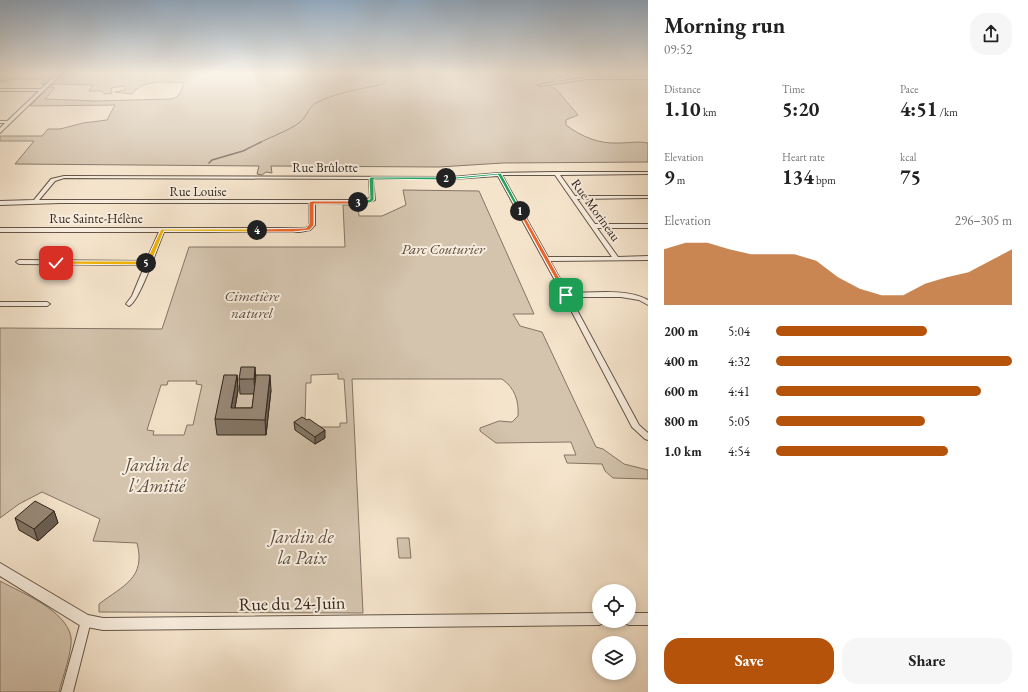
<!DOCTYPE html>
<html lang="en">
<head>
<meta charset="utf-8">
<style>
	:root { --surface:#fff; --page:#f6f6f6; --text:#222; --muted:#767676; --accent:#b45309 }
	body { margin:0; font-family:"EB Garamond",serif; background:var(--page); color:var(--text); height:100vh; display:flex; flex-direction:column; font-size:15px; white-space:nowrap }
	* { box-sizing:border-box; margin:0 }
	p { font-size:13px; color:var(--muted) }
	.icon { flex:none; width:22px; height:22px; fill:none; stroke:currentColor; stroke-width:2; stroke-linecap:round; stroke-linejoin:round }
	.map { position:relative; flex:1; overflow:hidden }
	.details { display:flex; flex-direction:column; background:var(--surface); width:380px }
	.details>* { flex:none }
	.buttons { position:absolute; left:592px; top:584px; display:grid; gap:8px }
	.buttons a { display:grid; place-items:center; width:44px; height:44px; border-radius:50%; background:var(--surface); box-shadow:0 2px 6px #0003; font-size:20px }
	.pin { position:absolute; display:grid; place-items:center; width:34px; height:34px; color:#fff; margin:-17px; border-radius:8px; box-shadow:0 2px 6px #0006 }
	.km { position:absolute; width:20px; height:20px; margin:-10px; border-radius:50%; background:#222; color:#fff; font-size:11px; line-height:20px; text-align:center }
	.round { display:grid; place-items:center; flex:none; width:42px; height:42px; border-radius:16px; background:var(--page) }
	.head { display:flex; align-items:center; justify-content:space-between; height:68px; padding:0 16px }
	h1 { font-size:22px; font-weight:700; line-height:30px }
	.figures { display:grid; grid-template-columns:repeat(3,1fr); gap:6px; height:68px; padding:4px 16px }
	.figures div { display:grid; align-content:center }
	.figures b { font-size:20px; font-weight:700 }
	.figures small { font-size:11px; font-weight:400 }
	.figures p { font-size:11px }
	.chart { height:112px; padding:8px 16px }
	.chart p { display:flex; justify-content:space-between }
	.chart svg { width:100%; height:72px; margin-top:4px; fill:var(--accent); opacity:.7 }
	.cta { display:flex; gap:8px; margin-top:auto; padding:8px 16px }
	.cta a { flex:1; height:46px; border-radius:16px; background:var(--accent); color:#fff; font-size:16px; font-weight:700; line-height:46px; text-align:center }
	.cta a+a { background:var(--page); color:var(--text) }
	ul { padding:0 16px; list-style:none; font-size:13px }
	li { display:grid; grid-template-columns:64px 48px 1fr; align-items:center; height:30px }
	li i { height:10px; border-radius:5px; background:var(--accent) }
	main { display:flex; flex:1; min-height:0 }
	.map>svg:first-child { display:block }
	.green { fill:#d4c4ae; stroke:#847565; fill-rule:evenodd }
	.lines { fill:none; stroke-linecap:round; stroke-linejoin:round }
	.stream-far1 { stroke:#807162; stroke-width:1 }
	.stream { stroke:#807162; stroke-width:1.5 }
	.minor-casing { stroke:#645648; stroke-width:2 }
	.tertiary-casing { stroke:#645648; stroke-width:2 }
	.minor { fill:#f8edde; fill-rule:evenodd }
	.tertiary { fill:#f8edde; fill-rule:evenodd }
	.wall { fill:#837667; stroke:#33261c }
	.shaded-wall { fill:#6a6054; stroke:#33261c }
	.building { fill:#988978; stroke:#33261c }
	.split-1 { fill:#f0652b; stroke:#fff }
	.split-2 { fill:#22a559; stroke:#fff }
	.split-3 { fill:#22a559; stroke:#fff }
	.split-4 { fill:#f0652b; stroke:#fff }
	.split-5 { fill:#f5b400; stroke:#fff }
	.split-6 { fill:#f5b400; stroke:#fff }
	.labels { text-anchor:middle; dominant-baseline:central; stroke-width:4; stroke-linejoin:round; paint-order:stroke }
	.far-street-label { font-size:13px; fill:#33261c; stroke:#f8edde }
	.park-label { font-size:15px; font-style:italic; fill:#5b4e40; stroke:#f8edde }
	.near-park-label { font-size:18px; font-style:italic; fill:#5b4e40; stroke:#f8edde }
	.near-street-label { font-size:18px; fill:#33261c; stroke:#f8edde }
</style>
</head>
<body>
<main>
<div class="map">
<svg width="648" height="692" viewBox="0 0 648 692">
	<rect width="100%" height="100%" fill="#f5e4cc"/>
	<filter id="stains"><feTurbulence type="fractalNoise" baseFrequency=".005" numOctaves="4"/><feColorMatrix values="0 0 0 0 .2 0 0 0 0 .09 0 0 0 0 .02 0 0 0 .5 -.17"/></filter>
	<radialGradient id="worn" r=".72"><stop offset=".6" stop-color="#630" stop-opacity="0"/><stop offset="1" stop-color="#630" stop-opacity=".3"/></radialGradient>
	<g class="green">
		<polygon points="0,73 56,73 43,85 41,84 44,79 13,79 0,82"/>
		<path d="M64,73H554L562,77L560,78L557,77L547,85L556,89L578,115L566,120V125C582,137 599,144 619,143C629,143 638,141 648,143V162L503,163L439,167L271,166L272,173L266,172L262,175L257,174L259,166L15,164L34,141H0V136H42L48,129H60L83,123L107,120L115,105L30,106L49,87L55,88L45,99L96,101L170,99C180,98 181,91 184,83C168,82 142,79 132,94L115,92L126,90L124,86L111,88L112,93L105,94L101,91H89L93,85L55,84L50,86Z"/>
		<path d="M403,190L479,191L534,314H513L520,326L542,332L596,447L603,449L624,464L648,470V479L613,478L605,471L602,464L567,463L564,455H576L571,442L496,443L480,431V428L499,421L512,422L518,416C519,401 515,388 502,379H352L363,613L99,612V604C124,585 146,578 137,543L93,541L100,519L42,492L19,504L0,518V328L162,329L189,247H345L343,205H358L359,216H382L406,205ZM338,374V379H344L347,423H340V427H310L305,422L306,383H311V375ZM168,381H197L196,384L202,385L193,425H187L184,435H153L154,431L147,430L161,385H167Z"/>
		<polygon points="397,538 409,538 411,558 399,558"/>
		<path d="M0,581C22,593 66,610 71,637C73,650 62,679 59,692H0Z"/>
	</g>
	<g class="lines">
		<g class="stream-far1">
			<polyline points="49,78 54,73"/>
			<path d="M259,143C272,136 289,131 300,122C308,116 308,106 318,102C338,92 362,89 384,84V79L380,73"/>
		</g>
		<polyline class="stream" points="209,163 212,160 243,151 261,142"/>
		<defs>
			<g id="minor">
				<polygon points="588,77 648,77 648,79 588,79 540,86 538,85"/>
				<polygon points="0,89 42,89 44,90 42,91 0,91"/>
				<polygon points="0,121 9,121 11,122 9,123 0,123"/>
				<path d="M554,172H648V174L560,175L575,196H648V198L577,199L595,224H648V228H597L618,257L648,256V260L550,261L568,293C592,293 627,288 648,300V305L639,300L621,297H570L639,425L648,433V440L645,439L632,427L563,295L498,176L452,179H373L375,200L363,204L315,203V225L310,230L300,232H164C158,245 140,301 129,306L126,304L132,296L145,265L19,264L16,262L19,260L146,261L159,232H0V228H306L309,225V203H60L0,205V201L34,200L51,179L64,176L452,177L499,173ZM502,175H555L612,257H548ZM64,178L369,179L370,198L363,200H39L55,181Z"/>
				<polygon points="0,302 47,302 50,304 47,306 0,306"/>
				<polygon points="86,616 90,617 91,621 73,692 61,692 81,621 82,617"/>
			</g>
			<g id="tertiary">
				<polygon points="58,73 62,73 0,133 0,128"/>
				<polygon points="0,563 88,615 103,618 599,613 599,621 605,621 604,623 599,625 103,630 81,626 0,576"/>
				<polygon points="629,613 648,613 648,625 629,625 624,623 623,621 629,621"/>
			</g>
		</defs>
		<use href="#minor" class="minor-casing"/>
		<use href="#tertiary" class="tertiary-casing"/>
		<use href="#minor" class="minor"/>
		<use href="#tertiary" class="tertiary"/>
	</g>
	<g class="wall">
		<polygon points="237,375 238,390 235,408 252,408 254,394 240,394 239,379 256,378 271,390 266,435 217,435 215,419"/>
		<polygon points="294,422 325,438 315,444 295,430"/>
		<polygon points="54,511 58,523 38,541 19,530 15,518"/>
	</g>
	<g class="shaded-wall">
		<polygon points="255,367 256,382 255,394 254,379"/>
		<polygon points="237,375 238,390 233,419 231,408"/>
		<polygon points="270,375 271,390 266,435 265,420"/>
		<polygon points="325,430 325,438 315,444 315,437"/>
		<polygon points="54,511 58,523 38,541 34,529"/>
	</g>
	<g class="building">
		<polygon points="241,367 255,367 254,379 239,379"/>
		<polygon points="224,375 237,375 231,408 252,408 256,375 270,375 265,420 215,419"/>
		<polygon points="302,417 307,420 309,419 325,430 315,437 294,422"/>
		<polygon points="35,501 54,511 34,529 15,518"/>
	</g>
	<linearGradient id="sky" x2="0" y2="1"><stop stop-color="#93adc5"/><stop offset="0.43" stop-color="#faf3e8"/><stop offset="1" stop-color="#faf3e8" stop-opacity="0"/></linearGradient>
	<rect width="648" height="170" fill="url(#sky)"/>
	<polygon class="split-1" points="520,210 522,211 569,295 569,296 564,295 518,211"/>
	<polygon class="split-2" points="501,173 522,212 518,211 498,175 446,180 444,178"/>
	<polygon class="split-3" points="371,177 446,177 449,178 446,180 374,179 374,200 370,203 356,203 356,202 370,199 369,178"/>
	<polygon class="split-4" points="312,201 358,201 360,202 358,204 314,204 314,225 310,230 293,232 257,232 254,230 257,229 306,228 309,224 309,202"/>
	<polygon class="split-5" points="161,229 257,229 259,230 257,232 164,231 151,263 144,264 143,263 146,261"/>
	<polygon class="split-6" points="56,261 146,261 149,263 146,265 54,264 54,262"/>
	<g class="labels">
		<g class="far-street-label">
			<text x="325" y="167">Rue Brûlotte</text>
			<text x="198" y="191">Rue Louise</text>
			<text transform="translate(596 210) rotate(54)">Rue Morineau</text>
			<text x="96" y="218">Rue Sainte-Hélène</text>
		</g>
		<g class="park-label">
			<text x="443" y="248">Parc Couturier</text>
			<text x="252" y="295">Cimetière<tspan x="252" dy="17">naturel</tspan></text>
		</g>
		<g class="near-park-label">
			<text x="157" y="464">Jardin de<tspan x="157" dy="21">l'Amitié</tspan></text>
			<text x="302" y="536">Jardin de<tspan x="302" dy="21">la Paix</tspan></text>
		</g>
		<g class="near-street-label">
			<text transform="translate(292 603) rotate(-1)">Rue du 24-Juin</text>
		</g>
	</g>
	<rect width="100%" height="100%" filter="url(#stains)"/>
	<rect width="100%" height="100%" fill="url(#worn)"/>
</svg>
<div class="buttons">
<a><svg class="icon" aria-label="locate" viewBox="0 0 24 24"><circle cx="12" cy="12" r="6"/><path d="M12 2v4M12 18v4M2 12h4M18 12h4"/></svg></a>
<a><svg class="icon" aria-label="layers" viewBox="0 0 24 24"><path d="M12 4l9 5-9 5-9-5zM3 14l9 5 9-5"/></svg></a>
</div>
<div class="pin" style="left:566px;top:295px;background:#1e9e55"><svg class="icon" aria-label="arrive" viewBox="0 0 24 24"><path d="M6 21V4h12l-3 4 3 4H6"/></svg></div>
<div class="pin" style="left:56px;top:263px;background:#d93025"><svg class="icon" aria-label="check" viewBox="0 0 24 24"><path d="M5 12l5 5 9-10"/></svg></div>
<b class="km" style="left:520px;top:211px">1</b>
<b class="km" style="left:446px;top:178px">2</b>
<b class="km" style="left:358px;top:202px">3</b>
<b class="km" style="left:257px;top:230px">4</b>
<b class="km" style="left:146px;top:263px">5</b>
</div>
<section class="details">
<div class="head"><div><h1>Morning run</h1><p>09:52</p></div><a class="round"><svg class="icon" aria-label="share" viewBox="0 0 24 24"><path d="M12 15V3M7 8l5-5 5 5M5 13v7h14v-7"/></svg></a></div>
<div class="figures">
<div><p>Distance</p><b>1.10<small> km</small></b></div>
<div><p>Time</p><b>5:20</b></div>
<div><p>Pace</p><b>4:51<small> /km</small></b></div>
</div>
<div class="figures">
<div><p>Elevation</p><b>9<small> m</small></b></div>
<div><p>Heart rate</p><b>134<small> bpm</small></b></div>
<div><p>kcal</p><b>75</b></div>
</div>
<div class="chart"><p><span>Elevation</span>296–305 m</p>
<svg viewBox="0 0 160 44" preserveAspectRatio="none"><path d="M0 44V10L10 6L20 6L30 10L40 13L50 13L60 13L70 17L80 27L90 34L100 38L110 38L120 31L130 27L140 24L150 17L160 10V44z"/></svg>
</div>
<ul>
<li><b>200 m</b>5:04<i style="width:64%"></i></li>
<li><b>400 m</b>4:32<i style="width:100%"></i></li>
<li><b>600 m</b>4:41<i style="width:87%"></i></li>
<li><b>800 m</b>5:05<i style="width:63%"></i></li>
<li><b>1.0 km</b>4:54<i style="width:73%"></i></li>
</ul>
<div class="cta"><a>Save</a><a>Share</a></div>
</section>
</main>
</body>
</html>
